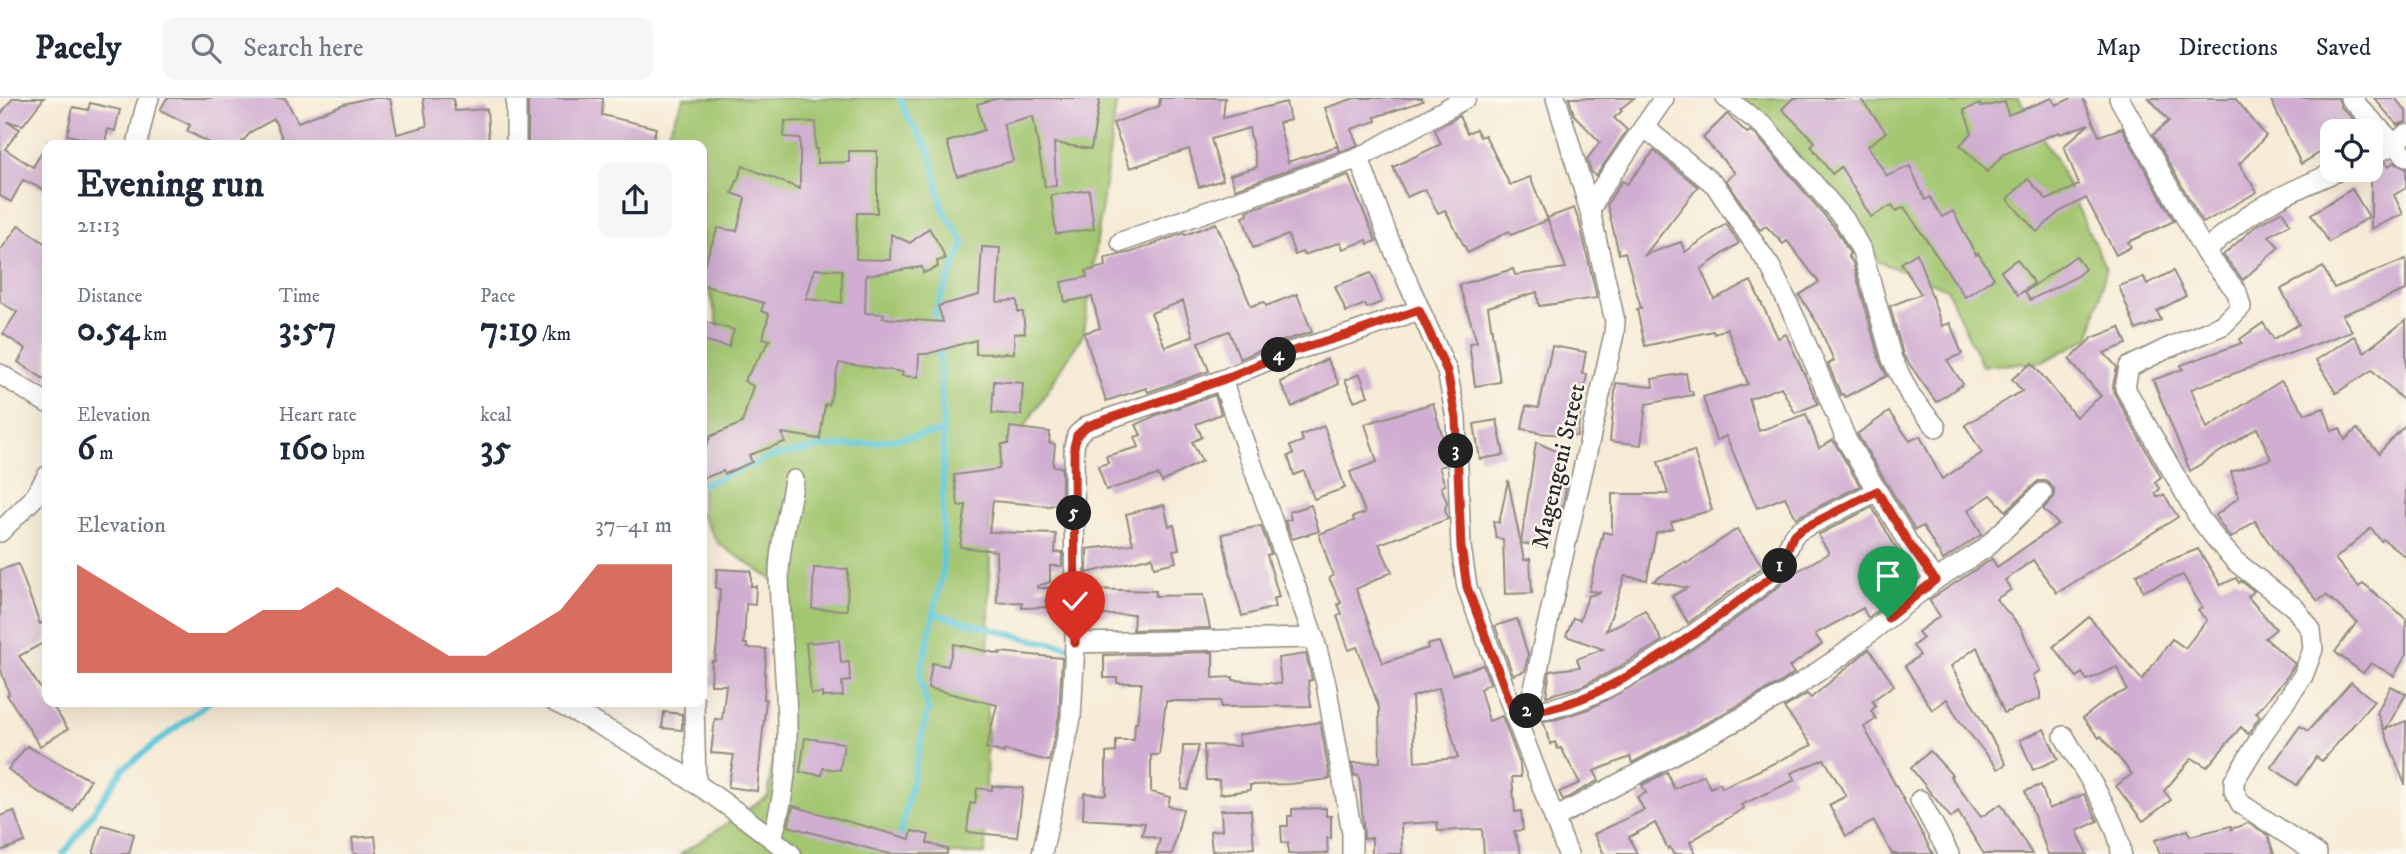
<!DOCTYPE html>
<html lang="en">
<head>
<meta charset="utf-8">
<style>
	:root { --surface:#fff; --page:#f6f6f7; --text:#1f2937; --muted:#747a83; --line:#e0e1e3; --accent:#c8321e }
	body { margin:0; font-family:"IM FELL DW Pica",serif; background:var(--page); color:var(--text); height:100vh; display:flex; flex-direction:column; font-size:26px; white-space:nowrap }
	* { box-sizing:border-box; margin:0 }
	p { font-size:23px; color:var(--muted) }
	.icon { flex:none; width:38px; height:38px; fill:none; stroke:currentColor; stroke-width:2; stroke-linecap:round; stroke-linejoin:round }
	.map { position:relative; flex:1; overflow:hidden }
	.side { position:absolute; left:42px; top:42px; width:665px; height:567px; display:flex; flex-direction:column; background:var(--surface); border-radius:14px; box-shadow:0 7px 28px #0002 }
	.side>* { flex:none }
	.buttons { position:absolute; left:2320px; top:21px; display:grid; gap:14px }
	.buttons a { display:grid; place-items:center; width:63px; height:63px; border-radius:14px; background:var(--surface); box-shadow:0 7px 28px #0002; font-size:35px }
	.pin { position:absolute; display:grid; place-items:center; width:60px; height:60px; color:#fff; margin:-72px -30px; border-radius:50% 50% 50% 0; rotate:-45deg; box-shadow:0 0 7px #0007 }
	.pin .icon { rotate:45deg }
	.km { position:absolute; width:35px; height:35px; margin:-18px; border-radius:50%; background:#222; color:#fff; font-size:19px; line-height:35px; text-align:center }
	.round { display:grid; place-items:center; flex:none; width:74px; height:74px; border-radius:14px; background:var(--page) }
	.head { display:flex; align-items:center; justify-content:space-between; height:119px; padding:0 35px }
	h1 { font-size:38px; font-weight:800; line-height:52px }
	.stats { display:grid; grid-template-columns:repeat(3,1fr); gap:10px; height:119px; padding:7px 35px }
	.stats div { display:grid; align-content:center }
	.stats b { font-size:35px; font-weight:800 }
	.stats small { font-size:19px; font-weight:400 }
	.stats p { font-size:19px }
	.chart { height:196px; padding:14px 35px }
	.chart p { display:flex; justify-content:space-between }
	.chart svg { width:100%; height:126px; margin-top:7px; fill:var(--accent); opacity:.7 }
	header { display:flex; align-items:center; gap:42px; box-sizing:border-box; height:98px; padding:0 35px; background:var(--surface); border-bottom:2px solid var(--line) }
	header strong { font-size:33px }
	nav { display:flex; gap:38px; margin-inline-start:auto; font-size:24px }
	.search { width:490px; height:63px; background:var(--page); display:flex; align-items:center; gap:18px; box-sizing:border-box; padding:0 24px; border-radius:14px; color:var(--muted); font-size:26px }
	.map>svg:first-child { display:block }
	.green { fill:#a3c66f; stroke:#67784d; stroke-width:2 }
	.lines { fill:none; stroke-linecap:round; stroke-linejoin:round }
	.stream { stroke:#5fc8da; stroke-width:6 }
	.building { fill:#d0aed1; fill-rule:evenodd }
	.minor-casing { stroke:#908b80; stroke-width:22 }
	.minor { stroke:#fff; stroke-width:19 }
	.route-casing { stroke:#fff; stroke-width:14 }
	.route { stroke:#c8321e; stroke-width:9 }
	.labels { text-anchor:middle; dominant-baseline:central; stroke-width:5; stroke-linejoin:round; paint-order:stroke }
	.street-label { font-size:24px; fill:#2b2b2b; stroke:#fbf7ec }
</style>
</head>
<body>
<header>
<strong>Pacely</strong>
<div class="search"><svg class="icon" aria-label="search" viewBox="0 0 24 24"><circle cx="10" cy="10" r="6"/><path d="M15 15l6 6"/></svg>Search here</div>
<nav><a>Map</a><a>Directions</a><a>Saved</a></nav>
</header>
<div class="map">
<svg width="2406" height="756" viewBox="0 0 2406 756">
	<rect width="100%" height="100%" fill="#fbf7ec"/>
	<filter id="ink" filterUnits="userSpaceOnUse"><feTurbulence type="fractalNoise" baseFrequency=".0143" numOctaves="2"/><feDisplacementMap in="SourceGraphic" scale="14" xChannelSelector="R" yChannelSelector="G"/><feConvolveMatrix kernelMatrix="1 2 1 2 8 2 1 2 1" color-interpolation-filters="sRGB"/></filter>
	<filter id="wash" filterUnits="userSpaceOnUse"><feTurbulence type="fractalNoise" baseFrequency=".00686" numOctaves="4" result="noise"/><feDisplacementMap in="SourceGraphic" scale="28" xChannelSelector="R" yChannelSelector="G"/><feGaussianBlur stdDeviation="1.57" result="paint"/><feColorMatrix in="noise" values="0 0 0 0 0 0 0 0 0 0 0 0 0 0 0 0 0 1.4 0 .05"/><feComposite in="paint" operator="in"/></filter>
	<g filter="url(#wash)">
		<rect width="100%" height="100%" fill="#f6ebd6"/>
		<g class="green">
			<polygon points="684,0 1117,0 1084,235 991,382 985,756 681,756 768,698 791,494 719,446 702,419 702,250 720,235 702,164 702,47 671,47 668,34"/>
			<polygon points="1742,0 1951,0 1952,6 1981,0 2019,0 2056,62 2106,171 2090,239 2043,264 1982,268 1947,191 1872,161"/>
		</g>
		<g class="lines">
			<g class="stream">
				<polyline points="900,0 907,18 930,54 943,111 964,145 935,214 937,231"/>
				<polyline points="702,387 771,359 823,349 856,347 943,334 939,245"/>
				<polyline points="933,515 1029,541 1072,549"/>
				<polyline points="64,756 124,670 209,604"/>
				<polyline points="896,756 928,611 920,579 943,473 943,334"/>
			</g>
		</g>
		<g id="blocks">
			<g class="building">
				<polygon points="13,0 44,0 23,27 7,24 20,31 5,51 33,69 47,45 47,93 23,82 11,104 0,98 0,17"/>
				<polygon points="167,0 285,0 298,24 344,6 368,0 390,0 397,36 427,28 423,0 453,0 455,13 487,11 489,47 285,47 274,21 252,33 239,47 213,47 187,33 190,27 160,12"/>
				<polygon points="528,0 603,0 602,17 656,30 652,47 528,47"/>
				<polygon points="998,0 1100,0 1091,51 1054,45 1056,88 1045,89 1033,18 1003,26 1013,63 957,78 947,44 984,32 977,6"/>
				<polygon points="1160,0 1225,0 1223,20 1286,4 1290,22 1279,25 1288,64 1337,48 1339,54 1235,91 1230,77 1257,69 1249,30 1211,41 1223,82 1199,89 1189,51 1130,70 1113,25 1159,8"/>
				<polygon points="1355,0 1422,0 1423,3 1375,19 1376,23 1351,31 1358,47 1340,54 1325,10"/>
				<polygon points="1569,0 1634,0 1620,11 1622,13 1614,20 1627,32 1596,78 1591,74 1587,61 1600,44 1574,17"/>
				<polygon points="1793,0 1860,0 1886,34 1868,48 1887,78 1910,68 1925,102 1930,99 1942,119 1953,113 1976,157 1978,155 1994,180 1965,199 1904,109 1896,113 1892,107 1871,119 1841,69 1832,76 1811,48 1815,44 1782,11"/>
				<polygon points="2052,0 2056,7 2072,0 2083,0 2099,38 2122,30 2174,123 2128,144 2131,149 2116,157 2086,100 2059,114 2037,134 2007,101 2028,81 2047,102 2079,87 2064,48 2089,26 2060,36 2059,34 2004,56 1987,74 1960,47 1972,35 1964,12 1980,6 1981,9 2005,4 2008,17"/>
				<polygon points="2149,0 2235,0 2266,38 2239,66 2257,94 2203,125 2153,37 2169,23"/>
				<polygon points="2270,0 2338,0 2341,9 2365,33 2333,33 2333,41 2322,50 2324,52 2301,66"/>
				<polygon points="2374,0 2395,0 2406,13 2406,24 2397,27"/>
				<polygon points="90,5 120,12 115,33 108,31 105,45 67,37 73,9 88,12"/>
				<polygon points="1727,16 1747,35 1750,33 1757,38 1836,131 1850,156 1848,158 1853,165 1880,264 1887,278 1845,299 1843,296 1841,297 1828,266 1834,263 1819,228 1799,197 1819,184 1787,143 1783,146 1766,128 1760,132 1726,82 1735,75 1703,40"/>
				<polygon points="1459,18 1467,35 1476,31 1480,39 1485,37 1510,87 1530,79 1548,122 1511,137 1509,133 1468,155 1445,112 1438,115 1425,91 1407,99 1393,69 1441,46 1435,32"/>
				<path d="M785,23L816,24L815,51H817V65L849,64V53H877V115H857L856,161L890,162L891,136L910,145L929,130L941,150L945,161L937,163L938,169L923,175L922,169L866,177L865,215L884,216L883,220L943,224L938,208L979,197L982,149L1000,150L997,204L1017,202L1018,214H1023L1025,235L1014,236V255L976,256V242L927,256H919L918,279L902,278L903,274L839,265L829,307L825,306L820,341L782,335L785,344L749,357L752,364L725,376L723,373L702,381V354L711,338L742,325L753,288L744,283L770,242L763,240L769,216L761,213L764,205L702,187V172L718,130L737,133L745,100L732,95L743,68L800,91V40L784,39ZM815,171L842,172V205L806,201Z"/>
				<polygon points="1654,53 1698,89 1645,157 1681,144 1685,154 1726,126 1739,145 1701,171 1714,201 1751,183 1778,240 1786,236 1818,306 1795,315 1781,289 1749,301 1759,333 1806,316 1819,350 1833,342 1860,388 1796,420 1785,399 1757,410 1726,338 1716,343 1703,299 1748,286 1727,230 1714,236 1713,233 1645,248 1637,211 1641,210 1625,154 1619,156 1607,106 1622,83 1627,86"/>
				<polygon points="2386,64 2388,68 2395,64 2406,70 2406,90 2394,97 2403,116 2371,131 2371,70"/>
				<polygon points="1348,77 1376,143 1368,146 1367,142 1343,151 1341,144 1304,157 1302,154 1295,157 1288,137 1253,150 1243,119 1248,117 1247,113"/>
				<polygon points="2352,91 2369,119 2329,144 2311,116"/>
				<polygon points="1089,92 1094,131 1056,136 1051,97"/>
				<polygon points="1574,110 1580,126 1597,200 1539,208 1537,194 1488,209 1500,284 1475,288 1469,245 1477,244 1459,187 1513,171 1515,177 1566,170 1547,120"/>
				<polygon points="2282,113 2290,126 2269,138 2279,149 2243,182 2223,157 2257,127"/>
				<path d="M1216,125L1251,208L1264,204L1266,208L1297,196L1312,234L1279,244L1240,261L1229,233L1198,244L1209,273L1148,294L1146,290L1106,303L1084,235L1100,230L1092,199L1065,204L1061,184L1087,179L1086,173L1106,168L1105,160L1132,154L1184,135L1185,137ZM1183,203L1193,238L1165,249L1151,215Z"/>
				<polygon points="19,127 47,147 47,283 18,264 26,251 3,236 17,214 0,204 0,153"/>
				<polygon points="1917,155 1942,228 1950,225 1962,256 1947,262 1963,286 1936,304 1903,257 1890,208 1921,196 1901,165"/>
				<polygon points="2076,158 2085,171 2076,179 2030,202 2025,194"/>
				<polygon points="2017,161 2034,185 2018,197 2001,173"/>
				<polygon points="2406,161 2406,192 2342,217 2352,233 2191,291 2207,330 2281,283 2306,316 2324,310 2332,333 2340,330 2345,342 2357,331 2379,355 2406,326 2406,459 2383,441 2381,443 2371,430 2335,461 2359,489 2363,485 2406,521 2406,557 2394,578 2371,565 2363,575 2335,554 2357,524 2326,497 2318,503 2278,458 2255,423 2231,440 2215,418 2239,399 2231,374 2271,361 2257,330 2190,373 2153,282 2183,271 2181,267 2242,245 2240,241 2263,225 2274,241 2299,226 2281,191 2323,169 2334,190"/>
				<polygon points="2173,173 2186,198 2157,213 2161,222 2136,232 2119,188 2144,179 2147,186"/>
				<polygon points="1371,175 1382,204 1367,210 1365,206 1346,214 1335,188"/>
				<polygon points="2406,222 2406,305 2372,272 2336,295 2316,262 2354,238 2364,254"/>
				<polygon points="702,223 734,232 729,249 702,242"/>
				<polygon points="2120,229 2127,246 2104,255 2117,269 2113,288 2114,295 2161,379 2155,384 2160,391 2155,395 2157,399 2164,397 2178,419 2057,495 2033,462 2005,482 2011,492 1996,501 2021,530 2040,573 2033,577 2040,594 2040,601 2004,615 1977,549 1951,568 2006,666 1998,671 1958,621 1947,601 1932,612 1905,568 1920,557 1913,548 1923,540 1918,534 1940,518 1929,502 1992,461 1997,469 2058,426 2043,411 2054,399 2054,391 2046,383 2038,383 2006,413 1991,397 1968,412 1982,436 1943,462 1923,428 1915,432 1857,336 1889,314 1910,343 1920,338 1942,381 1982,355 1965,327 2022,293 2012,281 2032,265 2076,319 2101,298 2069,261 2092,240"/>
				<polygon points="1552,248 1586,254 1582,276 1587,276 1577,338 1537,335 1538,334 1522,331 1526,308 1539,310"/>
				<polygon points="1327,261 1339,286 1292,309 1280,284"/>
				<polygon points="1686,275 1689,293 1692,293 1693,297 1646,306 1641,347 1610,343 1616,285 1653,289 1652,281"/>
				<polygon points="1360,276 1368,298 1354,303 1345,282"/>
				<polygon points="994,283 1023,285 1021,317 992,315"/>
				<polygon points="1215,297 1221,316 1196,326 1202,339 1192,344 1202,363 1162,384 1158,377 1106,392 1098,368 1108,365 1106,358 1139,349 1135,339 1141,337 1136,327 1156,317"/>
				<path d="M1433,305L1445,347L1446,367L1439,369L1445,387L1441,389L1447,404L1445,412L1448,421L1379,446L1392,474L1356,491L1383,565L1428,550L1427,547L1439,544L1452,577L1483,567L1490,585L1480,591L1489,623L1502,618L1520,666L1521,679H1512L1515,714L1521,713L1523,732L1514,733L1521,756H1484L1482,731L1438,733L1437,724L1401,726L1402,756H1372V740L1364,741L1360,685L1358,677L1354,678L1352,665L1380,664L1379,610L1357,549L1349,552L1337,518L1342,516L1338,506L1341,505L1329,480L1333,478L1319,436L1354,423L1353,419L1365,415L1350,374L1377,364L1365,326ZM1439,590L1458,660L1415,664L1412,599Z"/>
				<polygon points="1497,322 1504,357 1480,361 1474,326"/>
				<polygon points="1324,328 1345,390 1314,401 1304,373 1294,377 1288,358 1293,356 1290,348 1303,343 1301,337"/>
				<polygon points="1010,329 1050,334 1049,345 1055,346 1053,368 1062,369 1062,405 1049,408 993,403 989,434 1056,436 1055,455 1062,454 1062,468 1050,468 1050,484 1037,488 1037,490 1051,490 1051,509 1022,510 1022,504 997,505 996,453 960,449 966,407 958,408 954,377 999,371 1002,346 1008,346"/>
				<polygon points="1536,344 1563,356 1556,388 1566,390 1561,414 1556,413 1548,450 1521,445"/>
				<polygon points="1694,353 1712,412 1671,424 1673,430 1656,435 1647,482 1625,478 1606,533 1645,512 1662,543 1614,572 1582,588 1546,598 1550,573 1580,569 1577,561 1603,551 1566,538 1573,520 1580,522 1588,498 1601,494 1589,493 1603,434 1612,436 1612,396 1668,396 1658,364"/>
				<polygon points="1508,382 1524,462 1530,461 1532,495 1505,496 1503,441 1496,440 1493,423 1499,425"/>
				<polygon points="1164,407 1169,428 1174,427 1179,451 1173,452 1176,464 1154,469 1152,459 1087,475 1087,451 1133,446 1126,416"/>
				<polygon points="1311,407 1319,433 1292,441 1285,423 1291,421 1289,414"/>
				<polygon points="1872,409 1915,482 1868,520 1863,510 1815,536 1822,546 1789,569 1794,575 1782,584 1632,665 1630,659 1594,673 1599,682 1563,702 1559,694 1580,685 1561,650 1558,651 1555,644 1551,646 1543,623 1558,621 1591,610 1660,573 1726,528 1778,489 1787,479 1829,455 1818,437"/>
				<polygon points="1261,428 1271,456 1267,457 1279,499 1273,501 1275,509 1242,518 1232,483 1222,436"/>
				<polygon points="1737,431 1763,469 1688,525 1672,498 1687,490 1653,483 1685,464 1686,466"/>
				<polygon points="2198,451 2221,487 2236,480 2239,485 2241,483 2254,493 2248,499 2276,531 2265,540 2295,566 2287,579 2256,615 2260,618 2248,636 2241,629 2207,669 2192,660 2164,693 2171,702 2143,723 2116,688 2132,676 2101,638 2099,640 2083,620 2106,602 2127,592 2117,569 2087,582 2082,575 2077,579 2053,549 2089,519 2142,582 2172,541 2185,550 2207,522 2198,513 2202,509 2183,477 2143,493 2136,476"/>
				<polygon points="18,466 40,526 47,522 47,543 19,558 47,600 47,604 50,604 68,631 40,648 7,597 9,596 0,569 0,472"/>
				<polygon points="814,470 848,471 847,512 812,511"/>
				<polygon points="717,471 751,473 751,488 756,488 755,507 746,506 744,546 747,546 747,550 766,551 764,601 766,601 757,693 728,689 734,657 711,655 715,621 722,622 726,587 711,587 712,563 715,563 717,545 720,491 716,490"/>
				<polygon points="1087,491 1156,493 1155,498 1203,497 1210,530 1133,532 1134,516 1087,518"/>
				<polygon points="1517,521 1528,557 1525,573 1513,577 1495,528"/>
				<polygon points="839,542 841,565 849,564 850,583 842,584 843,598 822,599 822,595 811,596 806,545"/>
				<polygon points="954,546 1000,556 1000,554 1062,560 1059,618 1049,663 1004,652 1004,655 986,650 997,607 928,590 932,565 948,568"/>
				<polygon points="1869,551 1894,587 1872,603 1876,608 1871,613 1876,621 1864,629 1933,756 1892,756 1874,723 1846,738 1829,707 1846,698 1824,661 1791,675 1795,682 1741,707 1744,710 1690,744 1695,756 1673,756 1670,749 1668,751 1655,725 1629,739 1637,756 1604,756 1594,736 1644,712 1637,699 1646,695 1642,687 1667,674 1674,691 1704,677 1710,690 1720,685 1722,690 1812,647 1784,610 1807,596 1811,600"/>
				<polygon points="1213,554 1213,580 1233,579 1233,582 1281,586 1278,560 1306,556 1312,582 1308,583 1311,608 1221,609 1221,603 1166,603 1159,657 1151,657 1151,694 1170,699 1168,708 1183,711 1172,756 1156,756 1160,741 1142,737 1145,725 1083,721 1084,695 1106,697 1106,655 1116,654 1116,642 1134,642 1135,625 1137,625 1142,585 1117,585 1117,580 1104,580 1104,557"/>
				<polygon points="2351,584 2374,603 2322,663 2316,659 2297,687 2271,669 2300,628 2308,633"/>
				<polygon points="2391,588 2406,596 2386,631 2406,623 2405,687 2377,614"/>
				<polygon points="664,614 682,616 682,632 662,630"/>
				<polygon points="1320,624 1330,681 1290,686 1250,687 1250,692 1220,696 1219,682 1206,682 1204,647 1240,648 1238,637"/>
				<polygon points="2044,631 2058,661 2033,672 2020,642"/>
				<polygon points="805,640 844,645 840,672 823,670 822,677 800,674"/>
				<polygon points="1183,647 1199,647 1188,692 1182,691"/>
				<polygon points="27,648 90,682 73,713 33,691 8,671"/>
				<polygon points="1930,653 1952,677 1950,678 1981,719 2001,706 2032,756 1984,756 1958,714 1951,720 1911,670"/>
				<polygon points="2041,687 2049,711 2084,696 2098,723 2077,733 2087,756 2048,756 2025,693"/>
				<polygon points="992,688 1023,690 1017,739 967,734 970,705 975,706 977,690 992,692"/>
				<polygon points="793,708 910,741 912,733 929,737 927,745 947,751 947,756 889,756 788,728"/>
				<polygon points="1326,710 1326,718 1331,718 1331,740 1327,740 1328,755 1288,756 1288,745 1282,745 1281,728 1288,728 1288,718 1292,718 1292,711"/>
				<polygon points="1221,712 1251,712 1254,750 1212,753 1210,733 1222,732"/>
				<polygon points="14,713 25,744 0,753 0,718"/>
				<polygon points="2248,725 2268,738 2274,756 2160,756 2155,742 2188,732 2190,738 2231,728 2231,731"/>
				<polygon points="102,727 134,736 129,756 93,756"/>
				<polygon points="375,738 377,756 354,756 352,740"/>
			</g>
		</g>
	</g>
	<g filter="url(#ink)">
		<use href="#blocks" fill-opacity="0" stroke="#908b80" stroke-width="2"/>
		<g class="lines">
			<defs>
				<g id="minor">
					<polyline points="516,0 516,47"/>
					<polyline points="1556,0 1590,113"/>
					<polyline points="1726,0 1765,29 1844,121 1862,153 1892,261 1911,299 1936,329"/>
					<polyline points="2119,0 2205,154 2237,194 2241,209 2223,227 2168,250 2129,269 2125,290 2198,418 2219,445 2236,464 2295,510 2311,532 2313,551 2303,578 2262,637 2234,683 2234,693 2241,706 2317,756"/>
					<polyline points="2350,0 2406,58"/>
					<polyline points="1644,29 1715,87 1771,170 1797,224 1847,343 1909,446 1935,482"/>
					<polyline points="137,47 145,11 149,0"/>
					<polyline points="2371,58 2394,46 2406,36"/>
					<polyline points="1359,60 1388,139 1447,273 1456,320 1461,449 1467,489 1517,623"/>
					<polyline points="1121,144 1359,60 1466,0"/>
					<path d="M2205,154C2248,111 2286,95 2340,72"/>
					<polyline points="0,276 47,305"/>
					<polyline points="1222,282 1314,540 1326,586 1352,735 1352,756"/>
					<polyline points="0,434 33,401 47,378"/>
					<polyline points="1075,545 1314,540"/>
					<path d="M555,604C638,645 719,697 791,756"/>
					<polyline points="694,604 696,686"/>
					<path d="M1526,613C1597,615 1714,522 1771,479L1781,467L1793,438L1800,432L1877,393"/>
					<path d="M2064,638C2080,667 2121,726 2121,756"/>
					<polyline points="1920,702 1949,756"/>
					<polyline points="1555,720 1741,620 1788,594 1841,558 1935,482 1984,451 2042,395"/>
					<path d="M772,740C800,654 781,567 779,478C779,447 789,413 794,382"/>
					<polyline points="1042,756 1071,620 1075,545 1074,349 1077,337 1087,328 1222,282 1283,256 1353,235 1419,212"/>
					<path d="M1568,756L1517,623C1535,602 1537,576 1542,550L1614,236L1615,223L1590,113L1599,94L1664,0"/>
				</g>
			</defs>
			<use href="#minor" class="minor-casing"/>
			<use href="#minor" class="minor"/>
		</g>
	</g>
	<g class="lines" filter="url(#ink)">
		<defs>
			<path id="route" d="M1075,545L1074,349L1077,337L1087,328L1222,282L1283,256L1353,235L1419,212L1447,273L1456,320L1461,449L1467,489L1517,623L1526,613C1598,614 1714,522 1771,479L1781,467L1793,438L1800,432L1877,393L1909,446L1935,482L1888,520"/>
		</defs>
		<use href="#route" class="route-casing"/>
		<use href="#route" class="route"/>
	</g>
	<g class="labels">
		<g class="street-label">
			<text transform="translate(1559 368) rotate(-77)">Magengeni Street</text>
		</g>
	</g>
</svg>
<div class="buttons">
<a><svg class="icon" aria-label="locate" viewBox="0 0 24 24"><circle cx="12" cy="12" r="6"/><path d="M12 2v4M12 18v4M2 12h4M18 12h4"/></svg></a>
</div>
<div class="pin" style="left:1888px;top:520px;background:#1e9e55"><svg class="icon" aria-label="arrive" viewBox="0 0 24 24"><path d="M6 21V4h12l-3 4 3 4H6"/></svg></div>
<div class="pin" style="left:1075px;top:545px;background:#d93025"><svg class="icon" aria-label="check" viewBox="0 0 24 24"><path d="M5 12l5 5 9-10"/></svg></div>
<b class="km" style="left:1780px;top:468px">1</b>
<b class="km" style="left:1527px;top:613px">2</b>
<b class="km" style="left:1456px;top:353px">3</b>
<b class="km" style="left:1279px;top:257px">4</b>
<b class="km" style="left:1074px;top:415px">5</b>
<section class="side">
<div class="head"><div><h1>Evening run</h1><p>21:13</p></div><a class="round"><svg class="icon" aria-label="share" viewBox="0 0 24 24"><path d="M12 15V3M7 8l5-5 5 5M5 13v7h14v-7"/></svg></a></div>
<div class="stats">
<div><p>Distance</p><b>0.54<small> km</small></b></div>
<div><p>Time</p><b>3:57</b></div>
<div><p>Pace</p><b>7:19<small> /km</small></b></div>
</div>
<div class="stats">
<div><p>Elevation</p><b>6<small> m</small></b></div>
<div><p>Heart rate</p><b>160<small> bpm</small></b></div>
<div><p>kcal</p><b>35</b></div>
</div>
<div class="chart"><p><span>Elevation</span>37–41 m</p>
<svg viewBox="0 0 160 44" preserveAspectRatio="none"><path d="M0 44V6L10 14L20 22L30 30L40 30L50 22L60 22L70 14L80 22L90 30L100 38L110 38L120 30L130 22L140 6L150 6L160 6V44z"/></svg>
</div>
</section>
</div>
</body>
</html>
